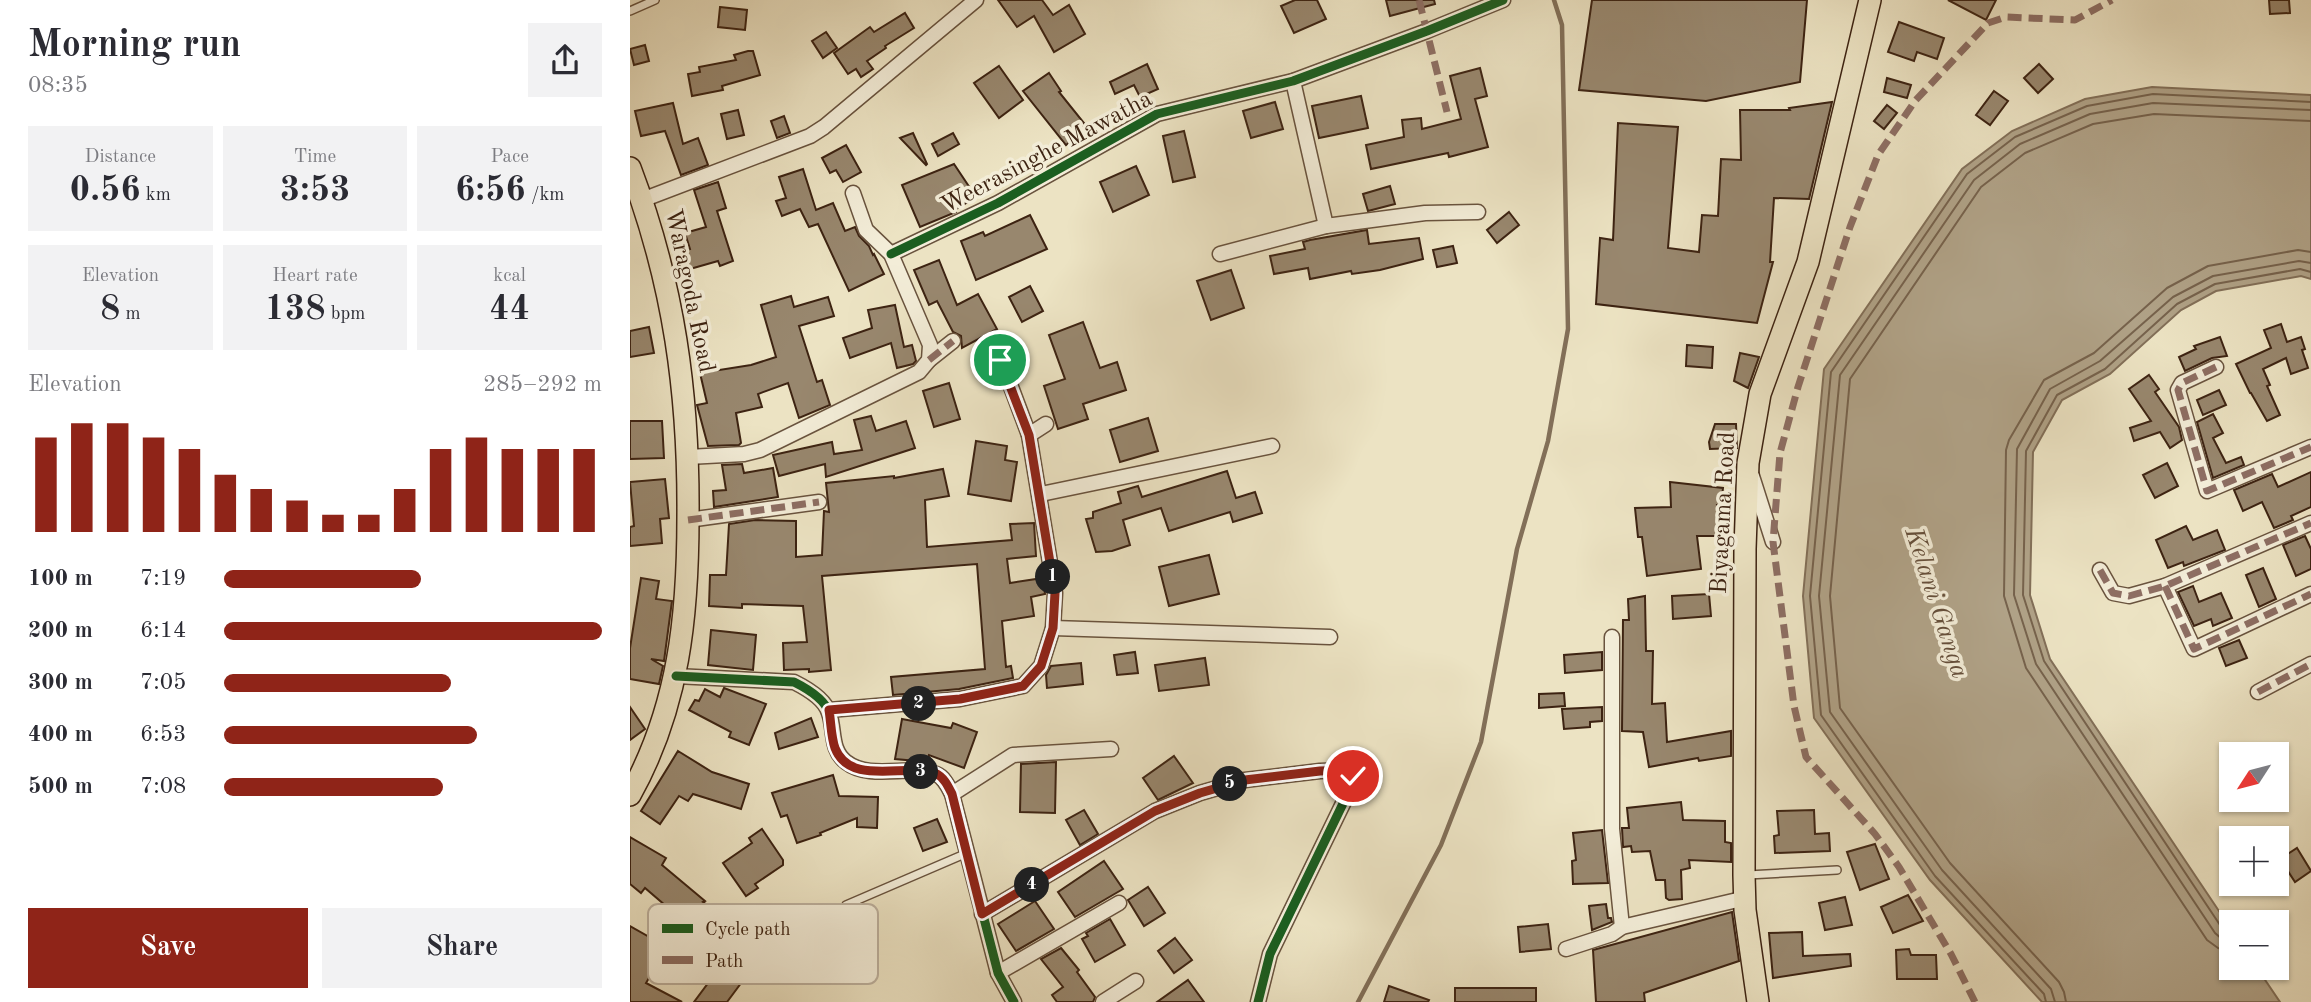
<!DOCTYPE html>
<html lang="en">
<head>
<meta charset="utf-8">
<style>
	:root { --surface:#fff; --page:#f2f2f3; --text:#2b2b33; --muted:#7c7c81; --accent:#8f2418 }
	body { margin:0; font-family:"Old Standard TT",serif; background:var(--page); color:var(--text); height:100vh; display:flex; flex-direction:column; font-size:26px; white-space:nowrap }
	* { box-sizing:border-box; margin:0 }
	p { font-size:23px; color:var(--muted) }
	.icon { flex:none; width:38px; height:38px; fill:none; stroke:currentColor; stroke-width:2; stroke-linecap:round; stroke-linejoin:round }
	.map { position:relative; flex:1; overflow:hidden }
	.side { display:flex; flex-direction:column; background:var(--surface); width:630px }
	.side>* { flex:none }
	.needle { width:46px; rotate:234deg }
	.fabs { position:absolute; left:1589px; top:742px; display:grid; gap:14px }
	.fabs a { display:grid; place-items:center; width:70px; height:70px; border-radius:0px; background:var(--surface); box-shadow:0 2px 5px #0004; font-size:35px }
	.pin { position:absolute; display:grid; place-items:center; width:60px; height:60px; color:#fff; margin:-30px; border:4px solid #fff; border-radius:50%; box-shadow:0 2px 7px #0007 }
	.km { position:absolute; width:35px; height:35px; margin:-18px; border-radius:50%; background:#222; color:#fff; font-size:19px; line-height:35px; text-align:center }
	.round { display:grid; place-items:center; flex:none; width:74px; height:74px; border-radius:0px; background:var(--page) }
	.overview { display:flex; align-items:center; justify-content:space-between; height:119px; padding:0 28px }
	h1 { font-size:38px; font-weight:700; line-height:52px }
	.metrics { display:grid; grid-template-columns:repeat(3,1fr); gap:10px; height:119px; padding:7px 28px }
	.metrics div { display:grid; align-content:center; border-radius:0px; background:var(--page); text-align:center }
	.metrics b { font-size:35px; font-weight:700 }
	.metrics small { font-size:19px; font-weight:400 }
	.metrics p { font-size:19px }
	.chart { height:196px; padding:14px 28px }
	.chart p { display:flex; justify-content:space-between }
	.chart svg { width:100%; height:126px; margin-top:7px; stroke:var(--accent); stroke-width:6 }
	.primary-button { display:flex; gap:14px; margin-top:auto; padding:14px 28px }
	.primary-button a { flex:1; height:80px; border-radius:0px; background:var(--accent); color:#fff; font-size:28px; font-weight:700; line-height:80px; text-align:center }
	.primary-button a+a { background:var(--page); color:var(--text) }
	ul { padding:0 28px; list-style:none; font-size:23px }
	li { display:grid; grid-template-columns:112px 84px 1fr; align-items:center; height:52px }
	li i { height:18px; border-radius:9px; background:var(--accent) }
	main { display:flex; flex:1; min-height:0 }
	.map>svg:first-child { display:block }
	.water { fill:#b0a287; stroke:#826f58; stroke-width:2 }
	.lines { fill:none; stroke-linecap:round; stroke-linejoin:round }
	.shore { stroke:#76624c; stroke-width:2 }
	.stream { stroke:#826f58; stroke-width:4.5 }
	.building { fill:#98876e; stroke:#3d2312; stroke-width:2 }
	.service-casing { stroke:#69533e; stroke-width:10 }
	.minor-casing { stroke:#69533e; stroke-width:17 }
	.primary-casing { stroke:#3d2312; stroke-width:24 }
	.service { stroke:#f3edd8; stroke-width:7 }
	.minor { stroke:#f3edd8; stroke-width:14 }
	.primary { stroke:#ece3c3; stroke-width:21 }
	.quiet { stroke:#8d6e63; stroke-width:7; stroke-dasharray:14 7; stroke-linecap:butt }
	.cycleway-casing { stroke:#f3edd8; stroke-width:13 }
	.cycleway { stroke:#1b5e20; stroke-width:9 }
	.route-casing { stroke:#fff; stroke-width:14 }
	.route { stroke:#8f2418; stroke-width:9 }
	.labels { text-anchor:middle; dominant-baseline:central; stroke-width:7; stroke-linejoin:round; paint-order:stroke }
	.street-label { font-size:24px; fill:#3d2312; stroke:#f3edd8 }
	.water-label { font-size:26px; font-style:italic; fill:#654f3b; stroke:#f3edd8 }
	.key { fill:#f3edd8; stroke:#bcb09d; stroke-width:2 }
	.key-label { font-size:19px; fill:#3d2312 }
</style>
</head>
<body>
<main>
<section class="side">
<div class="overview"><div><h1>Morning run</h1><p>08:35</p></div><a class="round"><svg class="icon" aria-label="share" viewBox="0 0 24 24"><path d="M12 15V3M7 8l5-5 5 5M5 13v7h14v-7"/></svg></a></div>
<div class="metrics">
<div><p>Distance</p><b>0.56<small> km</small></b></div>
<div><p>Time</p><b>3:53</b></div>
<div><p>Pace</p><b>6:56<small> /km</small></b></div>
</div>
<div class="metrics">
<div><p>Elevation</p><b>8<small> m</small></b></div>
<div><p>Heart rate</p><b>138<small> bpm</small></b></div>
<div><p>kcal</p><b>44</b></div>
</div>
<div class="chart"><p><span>Elevation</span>285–292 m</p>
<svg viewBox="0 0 160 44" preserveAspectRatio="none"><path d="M5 44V11M15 44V6M25 44V6M35 44V11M45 44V15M55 44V24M65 44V29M75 44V33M85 44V38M95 44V38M105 44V29M115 44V15M125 44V11M135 44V15M145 44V15M155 44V15"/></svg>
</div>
<ul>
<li><b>100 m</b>7:19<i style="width:52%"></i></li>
<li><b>200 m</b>6:14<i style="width:100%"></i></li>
<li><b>300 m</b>7:05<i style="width:60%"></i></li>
<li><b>400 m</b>6:53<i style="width:67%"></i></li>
<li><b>500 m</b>7:08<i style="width:58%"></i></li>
</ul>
<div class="primary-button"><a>Save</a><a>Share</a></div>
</section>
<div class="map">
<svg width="1681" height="1002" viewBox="0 0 1681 1002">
	<rect width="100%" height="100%" fill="#ece3c3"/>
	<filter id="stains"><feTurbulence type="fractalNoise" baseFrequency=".00286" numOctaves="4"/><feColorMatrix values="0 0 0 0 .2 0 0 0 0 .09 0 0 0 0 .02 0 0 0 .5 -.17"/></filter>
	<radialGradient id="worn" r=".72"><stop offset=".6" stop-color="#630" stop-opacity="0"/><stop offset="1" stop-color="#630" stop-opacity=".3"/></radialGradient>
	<polygon class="water" points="1522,87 1681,95 1681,279 1671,276 1586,291 1551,310 1480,374 1432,400 1403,452 1400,595 1420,659 1601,929 1601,968 1627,968 1650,1002 1412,1002 1300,880 1184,718 1173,596 1194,369 1332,169 1382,131 1455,99"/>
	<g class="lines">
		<g class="shore">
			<polyline points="1601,932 1592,928 1414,661 1393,595 1396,451 1427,395 1475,369 1547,304 1585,284 1670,269 1681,272"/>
			<polyline points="1601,940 1592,939 1585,933 1406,664 1384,595 1387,449 1420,389 1470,361 1543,297 1583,276 1669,261 1681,263"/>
			<polyline points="1601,951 1588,948 1577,940 1396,668 1374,596 1376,450 1379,440 1414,380 1464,353 1537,288 1578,266 1668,250 1681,252"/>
			<polyline points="1416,1002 1414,994 1305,876 1191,715 1180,596 1201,372 1337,174 1385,137 1457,106 1523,94 1681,102"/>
			<polyline points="1425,1002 1421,989 1312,870 1200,712 1189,596 1210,375 1344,180 1390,144 1460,114 1523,103 1681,110"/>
			<polyline points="1436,1002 1434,992 1429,982 1320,863 1210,708 1200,596 1220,379 1351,187 1395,153 1463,124 1524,114 1681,121"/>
		</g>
		<polyline class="stream" points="728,1002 811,845 851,742 887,549 918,441 938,329 932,25 924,0"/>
	</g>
	<g class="building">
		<polygon points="368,0 412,0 423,15 439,5 455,34 424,52 404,16 387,27"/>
		<polygon points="665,0 687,0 696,19 664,33 651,6"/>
		<polygon points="756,0 804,0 805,4 760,16"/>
		<polygon points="962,0 1177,0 1170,82 1076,101 949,90"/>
		<polygon points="1318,0 1366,0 1356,20"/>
		<polygon points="1639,0 1659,0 1660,13 1640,14"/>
		<polygon points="90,7 117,10 115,30 88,27"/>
		<polygon points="275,13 284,28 255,46 256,48 237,61 243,69 231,77 226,69 218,74 204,53 240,27 244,32"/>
		<polygon points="1269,22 1314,38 1307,59 1287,52 1284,61 1258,52"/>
		<polygon points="196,32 207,48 193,58 182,41"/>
		<polygon points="15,45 19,61 4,65 0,49"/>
		<polygon points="118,51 123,51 130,75 92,86 93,90 62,96 58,74 70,72 69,67 106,60 104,55"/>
		<polygon points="517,64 528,89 510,97 504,85 485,94 480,82"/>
		<polygon points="1409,64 1423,79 1408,93 1394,78"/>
		<polygon points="369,66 393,100 369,118 344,83"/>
		<polygon points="850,68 857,96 845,99 858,147 819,157 818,153 741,169 736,145 774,137 772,120 791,118 792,129 831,119 820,76"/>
		<polygon points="419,73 431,91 429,92 458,128 436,145 393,91"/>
		<polygon points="1257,78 1281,85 1277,98 1254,92"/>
		<polygon points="1364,91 1378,101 1360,125 1346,115"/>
		<polygon points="731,96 738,128 689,138 682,106"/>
		<polygon points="645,102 653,129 621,138 613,111"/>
		<polygon points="1202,102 1179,199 1144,198 1140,262 1143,262 1127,323 966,304 970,238 983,240 988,123 1048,127 1038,248 1069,252 1072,215 1088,216 1091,159 1111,160 1110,110 1160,110 1159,108"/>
		<polygon points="43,103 53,144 68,138 78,165 51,175 35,131 11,136 5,111"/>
		<polygon points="1257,105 1267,113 1254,129 1244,121"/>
		<polygon points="108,110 114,135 97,139 91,114"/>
		<polygon points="154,116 160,133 147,138 141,121"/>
		<polygon points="554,131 565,177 543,182 533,136"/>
		<polygon points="283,133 297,164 296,165 270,138"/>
		<polygon points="323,133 329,144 308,156 302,144"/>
		<polygon points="216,145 231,172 213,182 206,170 200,173 192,158"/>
		<polygon points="324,164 346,197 325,210 326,212 290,227 272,185"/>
		<polygon points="506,166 519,195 483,212 470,182"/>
		<polygon points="173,169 186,210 203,203 215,231 225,227 229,236 239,246 243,255 244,254 254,274 219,291 188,224 179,227 170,209 152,216 146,201 156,198 149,177"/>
		<polygon points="88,182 96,208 87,211 103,261 90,266 88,261 60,269 54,251 60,249 55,233 76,227 64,190"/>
		<polygon points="760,186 765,204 738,211 733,194"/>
		<polygon points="879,212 889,225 867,243 857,230"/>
		<polygon points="400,215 417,249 346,280 331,241 353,232 355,236"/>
		<polygon points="737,230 739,244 789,238 793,259 750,270 722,274 721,271 680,279 678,268 644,274 640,256 675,249 673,242 680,240"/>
		<polygon points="823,246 827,263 807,267 803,250"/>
		<polygon points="309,260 327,305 348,294 367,329 332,348 331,336 323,332 307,301 299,305 284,270"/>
		<polygon points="601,270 614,308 581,320 567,281"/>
		<polygon points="400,286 413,311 392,322 379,297"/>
		<polygon points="161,296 164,307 198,297 204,316 169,326 187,382 192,380 200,405 169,418 158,383 128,394 132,407 106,413 111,443 109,445 78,446 67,405 77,403 70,373 121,365 146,357 131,305"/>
		<polygon points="265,305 274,347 282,345 286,361 283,364 267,368 261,343 220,358 213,338 242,328 238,310"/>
		<polygon points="453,322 470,368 487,362 496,390 453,404 458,419 428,429 414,386 435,379 419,335"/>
		<polygon points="1651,324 1657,342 1671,337 1675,349 1672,350 1678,368 1661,374 1656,358 1633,369 1640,385 1637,386 1650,415 1637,421 1621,393 1620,393 1606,364 1641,348 1634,330"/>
		<polygon points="19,327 24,353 0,357 0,331"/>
		<polygon points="1590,337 1597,356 1582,358 1555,371 1549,357 1566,349 1564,346"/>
		<polygon points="1057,345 1083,347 1082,368 1056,366"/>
		<polygon points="1110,353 1129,357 1118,388 1104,381"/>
		<polygon points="1519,375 1529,389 1525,392 1549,427 1552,440 1540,448 1530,432 1504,441 1500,428 1521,421 1499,389"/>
		<polygon points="319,383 330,419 304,427 293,391"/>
		<polygon points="1589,390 1596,405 1573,415 1567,400"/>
		<polygon points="1583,414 1593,433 1583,438 1596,463 1611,457 1614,465 1583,478 1567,422"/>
		<polygon points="241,416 246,431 276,421 285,448 196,477 195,464 149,476 143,455 202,442 204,454 232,450 224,420"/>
		<polygon points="518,418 528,451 490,462 480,430"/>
		<polygon points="0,421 32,421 34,458 0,459"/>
		<polygon points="1085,424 1106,424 1107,448 1080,449 1079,442"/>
		<polygon points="346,441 377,446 375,460 387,462 381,501 338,494"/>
		<polygon points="1537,463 1548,486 1525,498 1513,475"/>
		<polygon points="112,464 114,473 143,468 148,497 84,507 83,491 96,490 92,465"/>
		<polygon points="313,469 319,496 295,500 297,547 382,540 380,524 404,523 406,556 377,559 380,583 413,578 415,594 401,597 404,616 372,621 376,667 381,666 383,678 329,689 263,695 261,677 355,669 347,564 192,576 201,670 179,672 179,669 154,670 153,643 177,642 173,606 112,604 112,608 79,606 80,575 96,575 99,524 125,520 166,521 166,557 192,555 194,511 199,512 196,483 264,476 264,478"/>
		<polygon points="597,471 606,498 625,492 632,513 603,522 600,512 539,531 531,508 493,520 500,545 482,551 466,552 456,519 463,518 463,512 491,503 488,492 508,486 512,497"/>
		<polygon points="1681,472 1681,507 1661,516 1663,520 1644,528 1632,502 1613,511 1604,490 1642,474 1648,487"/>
		<polygon points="35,479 39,518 30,519 32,543 0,546 0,527 4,526 0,482"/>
		<polygon points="1040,482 1093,488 1091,505 1087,505 1090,536 1067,536 1071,569 1017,576 1012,537 1008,537 1005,508 1041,507"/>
		<polygon points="1556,526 1563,540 1587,530 1595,550 1554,566 1553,562 1538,568 1526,540"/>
		<polygon points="1675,536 1681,549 1681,569 1666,576 1653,545"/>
		<polygon points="579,555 589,594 539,606 529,567"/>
		<polygon points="1633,568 1646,599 1629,607 1616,575"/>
		<polygon points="11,578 29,581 26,599 42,601 34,661 21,659 33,666 29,684 0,679 0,648"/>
		<polygon points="1563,586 1569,602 1591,593 1602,618 1583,626 1581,619 1564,626 1548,592"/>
		<polygon points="1079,594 1081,616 1043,619 1042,596"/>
		<polygon points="1015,596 1016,651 1023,651 1022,704 1035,703 1037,742 1101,731 1101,756 1069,761 1068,758 1019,767 1013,732 992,731 993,620 999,620 998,599"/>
		<polygon points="81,630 126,635 123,670 78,665"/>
		<polygon points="1609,640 1617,658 1596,666 1589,648"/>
		<polygon points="505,652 508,673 487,675 484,655"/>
		<polygon points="972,652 972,670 935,673 934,655"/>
		<polygon points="575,658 579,685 529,691 525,665"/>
		<polygon points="451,663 453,684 417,688 416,675 421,666"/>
		<polygon points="94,688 136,704 119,745 99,737 101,732 59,710 65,700 69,701 75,689 90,697"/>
		<polygon points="934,693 935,706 909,708 909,694"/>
		<polygon points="0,707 15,729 0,740"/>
		<polygon points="972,707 972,721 960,722 960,727 934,729 932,709"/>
		<polygon points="181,718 188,737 149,749 145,733"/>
		<polygon points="272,719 321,728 323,723 347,732 334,768 299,755 298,762 265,759"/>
		<polygon points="48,751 82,772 119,784 111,809 63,794 58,801 49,796 30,824 11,811"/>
		<polygon points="544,756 563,783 528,800 513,778"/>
		<polygon points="426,762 425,813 390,812 391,764"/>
		<polygon points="203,775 209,796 248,797 247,828 227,827 227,818 190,833 191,835 167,843 157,815 151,817 142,793"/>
		<polygon points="1051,802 1053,820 1095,821 1095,842 1101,843 1101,862 1059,860 1060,868 1051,870 1052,899 1039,900 1036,898 1035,880 1026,880 1020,851 1002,852 1001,846 993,847 992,828 999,828 997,808"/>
		<polygon points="454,810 468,834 450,845 436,820"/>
		<polygon points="1184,810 1185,834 1199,833 1200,851 1145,853 1144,836 1149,835 1147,811"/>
		<polygon points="307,819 317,842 293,851 284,828"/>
		<polygon points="132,829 153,860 153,865 125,884 128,888 116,896 93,863 122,843 119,838"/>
		<polygon points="972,830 978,883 943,884 942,861 946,860 943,833"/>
		<polygon points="0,837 36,858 32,865 75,901 73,902 125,940 143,918 158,929 135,958 132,955 97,1002 64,1002 96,959 63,934 65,931 15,888 11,893 0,884"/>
		<polygon points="1245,844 1259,879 1230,890 1217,852"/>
		<polygon points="1667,848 1681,871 1665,882 1650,859"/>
		<polygon points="474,861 493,889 445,917 428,892"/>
		<polygon points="518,887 535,913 514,926 498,900"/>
		<polygon points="1278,895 1293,921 1263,933 1251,907"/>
		<polygon points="1215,897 1222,925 1195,930 1189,903"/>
		<polygon points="405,901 424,929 386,951 368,924"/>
		<polygon points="976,904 978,918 981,918 982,922 962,930 959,906"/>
		<polygon points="1102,912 1109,961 1014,993 1015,1002 966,1002 963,950"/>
		<polygon points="480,919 495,945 465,962 452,939 458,936 456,933"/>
		<polygon points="918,924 921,949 890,952 888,927"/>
		<polygon points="0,926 37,947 16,983 52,1002 0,1002"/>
		<polygon points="1172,932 1173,956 1220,954 1221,966 1143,978 1139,933"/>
		<polygon points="545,938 562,960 544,973 528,951"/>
		<polygon points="431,948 449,970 447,972 465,997 463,1002 427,1002 422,995 433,987 411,959"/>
		<polygon points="1279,949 1281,955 1306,955 1307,979 1267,979 1266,950"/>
		<polygon points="558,980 574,1002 527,1002"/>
		<polygon points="759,986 799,1000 798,1002 754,1002"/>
		<rect x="825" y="988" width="81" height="14"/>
	</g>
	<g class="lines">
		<defs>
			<g id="service">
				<polyline points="0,11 25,0"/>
				<polyline points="1118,875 1207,870"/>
				<polyline points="216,905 337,853"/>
			</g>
			<g id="minor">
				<polyline points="663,81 696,226 795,213 848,212"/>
				<polyline points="12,200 180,136 194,127 346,0"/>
				<polyline points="261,254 368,203 527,114 663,81 797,31 873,0"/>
				<polyline points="590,254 696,226"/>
				<polyline points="299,360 323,341"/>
				<polyline points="1586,367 1552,383 1548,390 1577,491 1681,447"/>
				<polyline points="399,435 416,424"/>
				<polyline points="58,457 114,454 130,450 289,372 299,360 300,345 261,254 236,230 223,193"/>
				<polyline points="1122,476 1143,542"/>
				<polyline points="411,494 642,446"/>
				<polyline points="58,520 189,502"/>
				<polyline points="1470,570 1483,593 1499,596 1535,586 1681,523"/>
				<polyline points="1535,586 1564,649 1681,594"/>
				<polyline points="423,628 700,637"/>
				<polyline points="982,637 982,829 992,927"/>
				<path d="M46,676L164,682C176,688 195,699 199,713C205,730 200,750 216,762C240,781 281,764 306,774C314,777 318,786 322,794L368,973L384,1002"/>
				<polyline points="1628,692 1681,664"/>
				<polyline points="199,710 330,699 393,686 411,666 423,628 425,593 399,435 371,360"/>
				<polyline points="322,794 383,755 481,749"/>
				<polyline points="352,914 525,811 570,793 615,780 690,771 720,770 723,777 723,783 640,954 628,1002"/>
				<polyline points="936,949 982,934 992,927 1116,898"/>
				<polyline points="368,973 489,903"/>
				<polyline points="473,1002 506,981"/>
			</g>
			<g id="primary">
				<path d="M0,168C44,284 59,394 58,517C58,616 49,707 0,795"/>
				<polyline points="1128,1002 1115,910 1114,875 1115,549 1118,463 1130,394 1178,262 1240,0"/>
			</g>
		</defs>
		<use href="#service" class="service-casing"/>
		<use href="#minor" class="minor-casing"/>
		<use href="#primary" class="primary-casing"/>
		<use href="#service" class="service"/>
		<use href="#minor" class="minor"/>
		<use href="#primary" class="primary"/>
		<g class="quiet">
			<polyline points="789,0 817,112"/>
			<polyline points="299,360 323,341"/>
			<polyline points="1586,367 1552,383 1548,390 1577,491 1681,447"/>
			<polyline points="58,520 189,502"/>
			<polyline points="1470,570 1483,593 1499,596 1535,586 1681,523"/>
			<polyline points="1535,586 1564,649 1681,594"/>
			<polyline points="1628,692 1681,664"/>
			<polyline points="1345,1002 1321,954 1269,867 1245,834 1176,757 1164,706 1143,542 1150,453 1168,387 1220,227 1248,155 1285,101 1358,23 1376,17 1445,20 1482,0"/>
		</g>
		<defs>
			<g id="cycleway">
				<polyline points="261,254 368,203 527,114 663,81 797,31 873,0"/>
				<path d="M46,676L164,682C176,688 195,699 199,713C205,730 200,750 216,762C240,781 281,764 306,774C314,777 318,786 322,794L368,973L384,1002"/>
				<polyline points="199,710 330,699 393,686 411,666 423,628 425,593 399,435 371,360"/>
				<polyline points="352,914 525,811 570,793 615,780 690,771 720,770 723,777 723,783 640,954 628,1002"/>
			</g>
		</defs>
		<use href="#cycleway" class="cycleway-casing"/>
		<use href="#cycleway" class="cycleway"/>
	</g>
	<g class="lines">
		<defs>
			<path id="route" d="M370,360L399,435L425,593L423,628L411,666L393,686L330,699L199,710C201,722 201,737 205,748C220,787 276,763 305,773C314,777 318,786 322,794L352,914L525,811L570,793L615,780L690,771L720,770L723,776"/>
		</defs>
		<use href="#route" class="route-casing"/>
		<use href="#route" class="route"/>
	</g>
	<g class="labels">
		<g class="street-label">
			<text transform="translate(417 153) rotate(-28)">Weerasinghe Mawatha</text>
			<text transform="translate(59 291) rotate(78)">Waragoda Road</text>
			<text transform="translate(1094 513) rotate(-87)">Biyagama Road</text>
		</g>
		<g class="water-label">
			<text transform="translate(1306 603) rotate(72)">Kelani Ganga</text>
		</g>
	</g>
	<rect x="18" y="904" width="230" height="80" rx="10" class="key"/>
	<rect x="32" y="924" width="31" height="9" fill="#1b5e20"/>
	<rect x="32" y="956" width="31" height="8" fill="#8d6e63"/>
	<g class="key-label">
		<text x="75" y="935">Cycle path</text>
		<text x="75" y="967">Path</text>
	</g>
	<rect width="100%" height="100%" filter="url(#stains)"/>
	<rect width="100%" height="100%" fill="url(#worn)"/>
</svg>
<div class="fabs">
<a><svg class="needle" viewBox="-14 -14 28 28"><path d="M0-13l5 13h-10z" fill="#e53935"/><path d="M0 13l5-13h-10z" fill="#7c7c81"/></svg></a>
<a>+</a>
<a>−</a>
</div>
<div class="pin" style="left:370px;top:360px;background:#1e9e55"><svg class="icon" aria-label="arrive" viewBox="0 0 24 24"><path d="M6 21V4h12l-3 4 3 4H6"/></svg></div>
<div class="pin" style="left:723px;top:776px;background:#d93025"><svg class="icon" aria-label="check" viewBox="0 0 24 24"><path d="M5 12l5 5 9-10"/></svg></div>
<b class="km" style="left:423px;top:577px">1</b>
<b class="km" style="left:289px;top:704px">2</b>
<b class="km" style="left:291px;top:772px">3</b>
<b class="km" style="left:402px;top:885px">4</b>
<b class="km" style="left:600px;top:784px">5</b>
</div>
</main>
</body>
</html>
